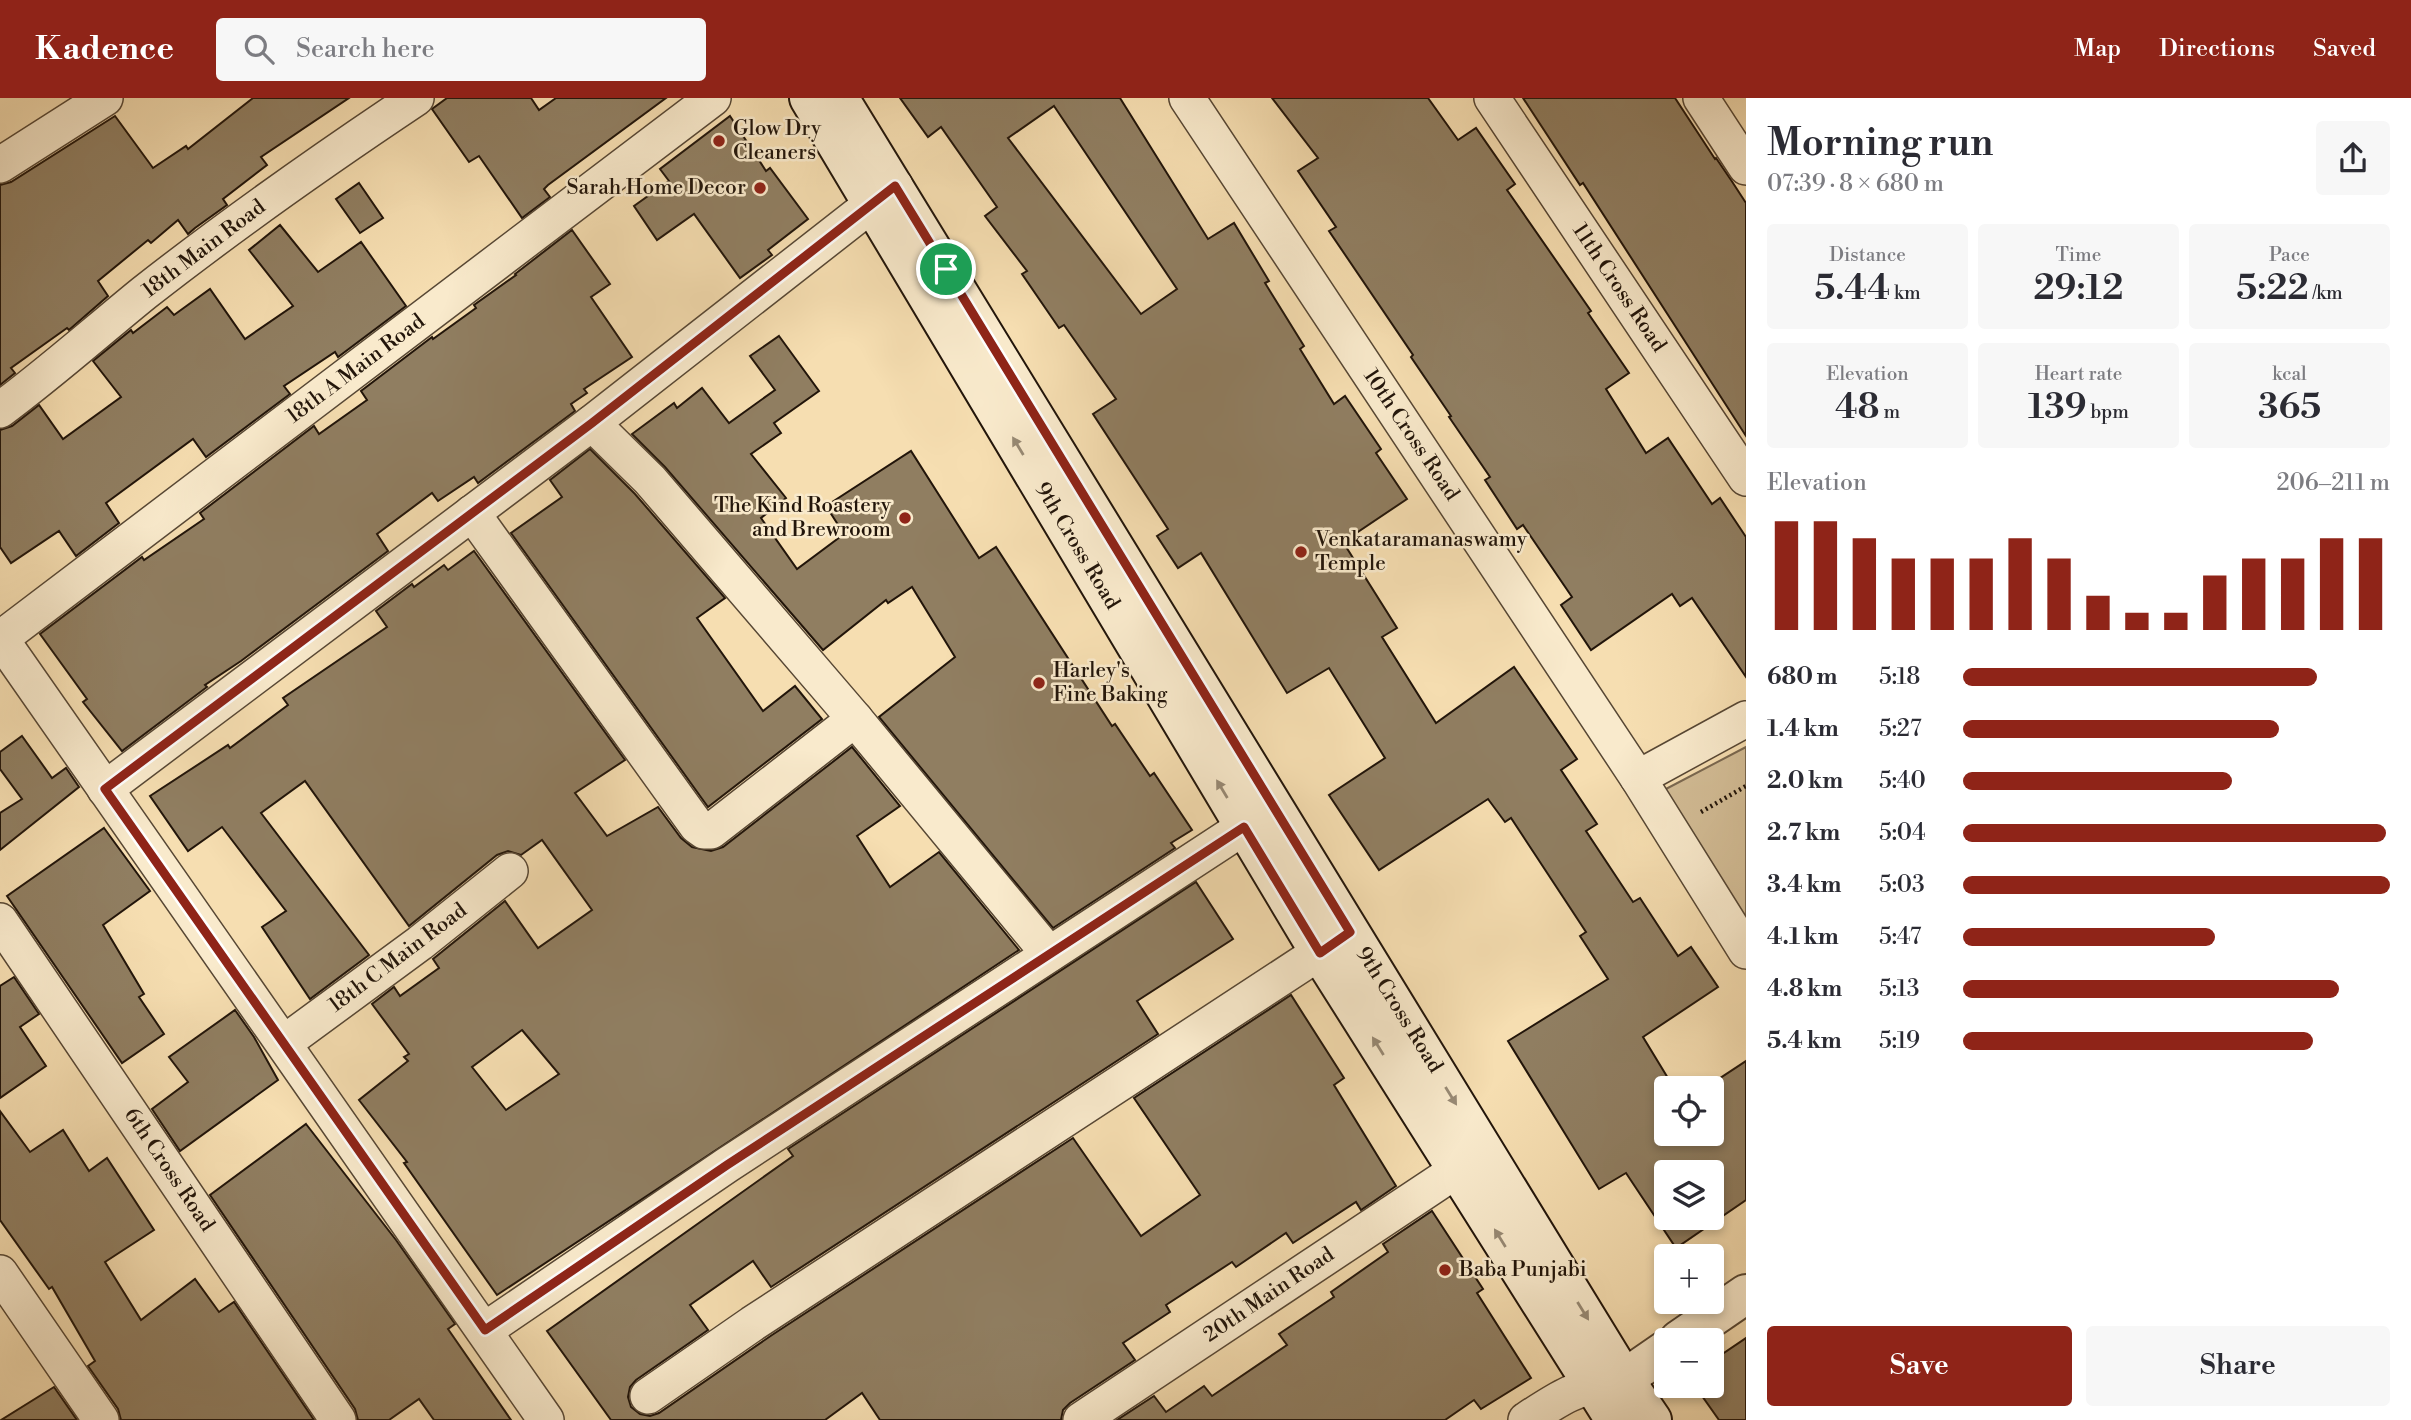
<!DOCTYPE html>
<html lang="en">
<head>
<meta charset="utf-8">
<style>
	:root { --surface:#fff; --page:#f7f7f7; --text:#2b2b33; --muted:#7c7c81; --accent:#8f2418 }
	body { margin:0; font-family:"Libre Bodoni",serif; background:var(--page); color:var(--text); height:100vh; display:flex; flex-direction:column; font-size:26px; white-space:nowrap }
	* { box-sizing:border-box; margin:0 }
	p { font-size:23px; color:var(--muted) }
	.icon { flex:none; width:38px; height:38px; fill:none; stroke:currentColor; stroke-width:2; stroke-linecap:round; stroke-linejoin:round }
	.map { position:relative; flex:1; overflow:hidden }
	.side { display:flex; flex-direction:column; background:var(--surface); width:665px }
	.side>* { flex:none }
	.controls { position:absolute; left:1654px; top:978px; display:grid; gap:14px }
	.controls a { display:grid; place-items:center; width:70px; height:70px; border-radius:7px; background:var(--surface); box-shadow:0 4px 10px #0003; font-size:35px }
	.pin { position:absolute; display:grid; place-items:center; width:60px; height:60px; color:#fff; margin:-30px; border:4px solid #fff; border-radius:50%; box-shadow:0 2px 7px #0007 }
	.round { display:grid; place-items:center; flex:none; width:74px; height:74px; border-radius:7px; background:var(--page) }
	.headline { display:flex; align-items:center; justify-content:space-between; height:119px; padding:0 21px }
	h1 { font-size:38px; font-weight:600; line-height:52px }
	.stats { display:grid; grid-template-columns:repeat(3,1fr); gap:10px; height:119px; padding:7px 21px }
	.stats div { display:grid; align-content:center; border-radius:7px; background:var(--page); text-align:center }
	.stats b { font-size:35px; font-weight:600 }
	.stats small { font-size:19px; font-weight:400 }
	.stats p { font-size:19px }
	.chart { height:196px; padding:14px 21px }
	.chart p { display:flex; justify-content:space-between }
	.chart svg { width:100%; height:126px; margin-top:7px; stroke:var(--accent); stroke-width:6 }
	.button { display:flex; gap:14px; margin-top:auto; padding:14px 21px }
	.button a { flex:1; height:80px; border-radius:7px; background:var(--accent); color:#fff; font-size:28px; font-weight:600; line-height:80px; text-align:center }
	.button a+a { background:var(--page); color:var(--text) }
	ul { padding:0 21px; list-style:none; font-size:23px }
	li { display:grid; grid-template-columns:112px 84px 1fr; align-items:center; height:52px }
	li i { height:18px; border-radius:9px; background:var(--accent) }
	header { display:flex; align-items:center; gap:42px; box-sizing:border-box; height:98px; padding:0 35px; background:var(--accent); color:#fff }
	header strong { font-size:33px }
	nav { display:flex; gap:38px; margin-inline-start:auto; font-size:24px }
	.search { width:490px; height:63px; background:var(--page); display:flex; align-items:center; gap:18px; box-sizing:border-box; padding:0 24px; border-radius:7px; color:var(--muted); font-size:26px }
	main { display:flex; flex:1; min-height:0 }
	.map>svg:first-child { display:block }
	.green { fill:#d2bc95; stroke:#7a6850; stroke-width:2 }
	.building { fill:#907e61; stroke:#22150a; stroke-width:2; fill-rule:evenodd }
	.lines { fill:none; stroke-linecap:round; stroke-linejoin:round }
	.minor-casing { stroke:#574734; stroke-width:38 }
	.tertiary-casing { stroke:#574734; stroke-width:42 }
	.secondary-casing { stroke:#22150a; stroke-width:42 }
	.path { stroke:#22150a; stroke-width:4.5; stroke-dasharray:2 3.5; stroke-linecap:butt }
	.minor { stroke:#f9eacc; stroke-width:35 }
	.tertiary { stroke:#f9eacc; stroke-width:38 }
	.secondary { stroke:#f9eacc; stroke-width:38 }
	.oneway { fill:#988a75 }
	.route-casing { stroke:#fff; stroke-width:14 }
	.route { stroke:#8f2418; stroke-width:9 }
	.poi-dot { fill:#8f2418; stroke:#f9eacc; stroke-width:2.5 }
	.labels { text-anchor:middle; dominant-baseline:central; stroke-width:5; stroke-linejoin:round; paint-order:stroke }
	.poi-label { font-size:21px; fill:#22150a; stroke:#f9eacc; text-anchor:start }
	.street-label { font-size:21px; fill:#22150a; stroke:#f9eacc }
</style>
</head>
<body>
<header>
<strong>Kadence</strong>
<div class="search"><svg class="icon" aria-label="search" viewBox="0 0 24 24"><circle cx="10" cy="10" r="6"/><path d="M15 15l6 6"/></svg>Search here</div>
<nav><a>Map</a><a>Directions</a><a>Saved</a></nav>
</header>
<main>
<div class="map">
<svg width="1746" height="1322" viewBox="0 0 1746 1322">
	<rect width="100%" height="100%" fill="#f6deb1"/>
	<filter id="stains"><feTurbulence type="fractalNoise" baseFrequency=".00286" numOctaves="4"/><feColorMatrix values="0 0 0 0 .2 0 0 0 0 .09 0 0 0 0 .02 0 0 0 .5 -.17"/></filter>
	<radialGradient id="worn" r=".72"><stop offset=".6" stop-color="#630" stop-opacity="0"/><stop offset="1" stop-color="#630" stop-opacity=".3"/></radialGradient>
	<polygon class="green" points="1746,649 1746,822 1664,692"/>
	<g class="building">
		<polygon points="253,0 349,0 261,59 267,67 223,101 227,107 195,130 188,136 178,122 151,145 148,142 98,183 108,198 69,232 67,230 11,270 15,275 0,287 0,87 11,84 115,18 153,70 186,48 188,51"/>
		<polygon points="447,0 531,0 539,12 556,0 666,0 548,87 544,91 550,99 522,120 479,58 469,64 432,11"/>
		<path d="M900,0H1120L1208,141L1234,125L1269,183L1265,185L1304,248L1300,251L1334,306L1345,298L1381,351L1376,355L1407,401L1343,444L1397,530L1382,539L1436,625L1514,569L1577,661L1561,672L1597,726L1586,733L1633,804L1640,800L1678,858L1691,849L1718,889L1643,939L1674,990H1666V1036H1712V990H1705L1746,963V1102L1676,1150L1626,1075L1599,1091L1508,943L1608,881L1580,838L1586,834L1511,720L1505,724L1488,701L1379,772L1329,697L1385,660L1329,570L1287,595L1201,455L1178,470L1157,438L1168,431L1093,316L1116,301L1064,227L1059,230L1022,176L1027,173L985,118L997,109L941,29L928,39ZM1054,8L1177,191L1141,216L1008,40ZM1666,1074H1712V1120H1666Z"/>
		<polygon points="1272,0 1428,0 1458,42 1476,30 1515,86 1507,92 1591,213 1588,215 1629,275 1606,291 1646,355 1668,340 1712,406 1720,400 1746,439 1746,579 1692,500 1680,508 1672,496 1591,552 1561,507 1572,499 1523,427 1517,431 1485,382 1490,379 1449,319 1451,318 1411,259 1413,257 1329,133 1336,129 1298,73 1318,60"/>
		<polygon points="1523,0 1675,0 1715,61 1716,60 1731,82 1746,105 1746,338 1583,85 1580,87"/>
		<polygon points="730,18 766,73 770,70 808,121 768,152 772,157 740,180 694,116 657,142 634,108 669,83 660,71"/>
		<polygon points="359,85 383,120 360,135 336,101"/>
		<polygon points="280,127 318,174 361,144 406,208 338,259 335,254 284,288 290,296 206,359 193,341 106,405 119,425 76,458 59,433 11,465 0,449 0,332 12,328 39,307 63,341 121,299 93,263 131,232 133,235 167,209 174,217 210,191 245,241 293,208 249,152"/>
		<polygon points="572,132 610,186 591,199 632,259 584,291 587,295 571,306 575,313 478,385 474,379 438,403 432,395 377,436 388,453 241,563 205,587 207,589 122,653 83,604 87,601 40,536 142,459 144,462 204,421 200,415 314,328 319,336 367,302 361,293 432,239 433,241 476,210 474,207 516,177 515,176"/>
		<polygon points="779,238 819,293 774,325 781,335 751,356 786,400 761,420 797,471 844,436 826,408 911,353 979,460 996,449 1112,628 1115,626 1150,678 1154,675 1192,732 1171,745 1175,750 1053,830 879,619 955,559 912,489 888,505 886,502 823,552 665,369 632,336 674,305 677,310 702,290 729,325 775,292 750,258"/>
		<polygon points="590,351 635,396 725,500 697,520 763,613 795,588 822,621 708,709 511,435 562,399 550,382"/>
		<path d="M474,453L625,662L575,695L607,738L658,709L681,740L692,749L711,753L723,749L852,649L900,708L857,738L890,789L939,754L1019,852L497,1197L404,1065L407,1064L359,1002L408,963L404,959L409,956L372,906L394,889L400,898L439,870L433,861L505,803L538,850L592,812L542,742L521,757L508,753L497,757L409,828L305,683L261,715L369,857L310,901L262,829L286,813L222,729L188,753L150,698L228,647L230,650L288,607L283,600L387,529L376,513L412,486L414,489L444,467L448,472ZM522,932L559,976L506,1012L472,969Z"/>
		<polygon points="22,638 52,680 66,670 79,689 0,752 0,715 22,701 0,671 0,654"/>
		<polygon points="104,730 150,793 103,827 144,896 139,899 164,936 122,965 7,798"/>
		<polygon points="1196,784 1233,841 1137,903 1158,936 771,1189 753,1163 690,1207 708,1232 636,1282 630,1289 628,1299 631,1309 640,1316 650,1318 659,1315 772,1237 1073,1040 1141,1138 1200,1097 1134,1000 1291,897 1344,980 1334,987 1396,1088 1361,1112 1356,1104 1293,1145 1286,1135 1236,1169 1232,1164 1166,1207 1170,1214 1123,1245 1135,1262 1070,1305 1063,1312 1061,1322 880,1322 862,1295 825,1322 611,1322 547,1233 793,1058 788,1051"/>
		<polygon points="14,879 39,916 20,929 46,968 0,1000 0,888"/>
		<polygon points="235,912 254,939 278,982 180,1053 152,1011 188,984 169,959"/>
		<polygon points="0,1013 30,1054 63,1032 89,1073 107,1060 154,1132 105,1164 141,1222 195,1181 219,1214 234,1204 314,1322 121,1322 118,1311 88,1268 95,1263 52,1189 49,1191 0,1122"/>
		<polygon points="306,1026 396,1142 455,1226 448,1231 511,1322 434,1322 419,1301 389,1322 358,1322 355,1311 210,1097"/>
		<polygon points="1432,1113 1483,1191 1477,1195 1531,1280 1481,1311 1474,1302 1445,1322 1117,1322 1154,1298 1166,1314 1204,1288 1212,1298 1287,1247 1279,1236 1334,1199 1331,1194 1388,1154 1383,1146"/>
		<polygon points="1746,1240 1746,1322 1719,1322 1695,1288 1712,1288 1712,1263"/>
		<polygon points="54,1289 77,1322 1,1322"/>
	</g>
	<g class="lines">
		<defs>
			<g id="minor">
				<polyline points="1187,0 1638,680 1746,853"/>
				<polyline points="1492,0 1746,380"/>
				<polyline points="1701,0 1746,69"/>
				<polyline points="0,67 105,0"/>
				<path d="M0,312C50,275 96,234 144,195C232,126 323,62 416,0"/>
				<polyline points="592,325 650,382 855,621 1049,856"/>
				<polyline points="472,415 697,728 704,733 711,733 855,621"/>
				<polyline points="0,540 546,1322"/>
				<polyline points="0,541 713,0"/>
				<polyline points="1638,680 1746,621"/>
				<polyline points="105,691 592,325 895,88"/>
				<polyline points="0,823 338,1322"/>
				<polyline points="284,945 420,845 510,773"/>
				<polyline points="0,1175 101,1322"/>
				<polyline points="485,1232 727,1067 1244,729"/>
				<polyline points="648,1298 752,1226 1343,839"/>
				<polyline points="1081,1322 1457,1072"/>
				<path d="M1526,1322C1561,1299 1576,1289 1618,1282"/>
			</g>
			<g id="tertiary">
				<polyline points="1679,1242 1746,1196"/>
				<polyline points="1624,1281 1666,1252"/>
			</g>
			<g id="secondary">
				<polyline points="809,0 1320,855 1615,1322"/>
				<polyline points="839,0 1624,1281 1652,1322"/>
			</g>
		</defs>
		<use href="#minor" class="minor-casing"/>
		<use href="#tertiary" class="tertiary-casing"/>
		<use href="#secondary" class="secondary-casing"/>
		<polyline class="path" points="1701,714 1746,688"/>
		<use href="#minor" class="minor"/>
		<use href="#tertiary" class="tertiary"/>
		<use href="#secondary" class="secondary"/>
	</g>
	<defs><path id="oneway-solid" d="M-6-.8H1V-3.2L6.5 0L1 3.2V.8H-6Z" transform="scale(1.75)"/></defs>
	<g class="oneway">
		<use href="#oneway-solid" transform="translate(1018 348) rotate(-121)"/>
		<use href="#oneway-solid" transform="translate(1222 691) rotate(-121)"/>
		<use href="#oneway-solid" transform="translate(1378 948) rotate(-122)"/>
		<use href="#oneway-solid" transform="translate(1451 998) rotate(58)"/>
		<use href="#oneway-solid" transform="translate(1500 1140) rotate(-122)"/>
		<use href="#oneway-solid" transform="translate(1583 1213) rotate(58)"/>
	</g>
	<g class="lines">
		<defs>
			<polygon id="route" points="895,88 1350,834 1320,855 1244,729 727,1067 485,1232 105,691 592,325"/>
		</defs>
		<use href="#route" class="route-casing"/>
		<use href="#route" class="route"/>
	</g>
	<g class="poi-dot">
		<circle cx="719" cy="43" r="7"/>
		<circle cx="760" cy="90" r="7"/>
		<circle cx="905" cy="420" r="7"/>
		<circle cx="1301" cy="454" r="7"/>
		<circle cx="1039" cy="585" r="7"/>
		<circle cx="1445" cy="1172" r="7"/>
	</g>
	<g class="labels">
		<g class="poi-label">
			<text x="733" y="31">Glow Dry<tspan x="733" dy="24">Cleaners</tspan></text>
			<text x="746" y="90" text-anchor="end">Sarah Home Decor</text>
			<text x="891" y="408" text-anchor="end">The Kind Roastery<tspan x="891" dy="24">and Brewroom</tspan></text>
			<text x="1315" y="442">Venkataramanaswamy<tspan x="1315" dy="24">Temple</tspan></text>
			<text x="1053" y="573">Harley's<tspan x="1053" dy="24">Fine Baking</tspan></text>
			<text x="1459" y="1172">Baba Punjabi</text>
		</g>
		<g class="street-label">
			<text transform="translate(204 151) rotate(-37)">18th Main Road</text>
			<text transform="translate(1619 190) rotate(56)">11th Cross Road</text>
			<text transform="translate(356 271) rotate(-37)">18th A Main Road</text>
			<text transform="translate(1411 337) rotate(56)">10th Cross Road</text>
			<text transform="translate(1077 448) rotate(59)">9th Cross Road</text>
			<text transform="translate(398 860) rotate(-37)">18th C Main Road</text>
			<text transform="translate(1399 912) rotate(58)">9th Cross Road</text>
			<text transform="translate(169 1072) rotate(56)">6th Cross Road</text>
			<text transform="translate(1269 1197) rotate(-34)">20th Main Road</text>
		</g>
	</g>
	<rect width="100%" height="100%" filter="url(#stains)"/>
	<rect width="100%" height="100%" fill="url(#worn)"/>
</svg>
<div class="controls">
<a><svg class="icon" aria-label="locate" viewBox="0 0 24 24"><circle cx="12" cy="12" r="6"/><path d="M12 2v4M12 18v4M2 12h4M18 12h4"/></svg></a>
<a><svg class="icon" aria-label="layers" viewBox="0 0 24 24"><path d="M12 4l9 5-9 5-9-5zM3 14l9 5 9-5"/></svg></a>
<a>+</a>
<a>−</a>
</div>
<div class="pin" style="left:946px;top:171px;background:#1e9e55"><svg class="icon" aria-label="arrive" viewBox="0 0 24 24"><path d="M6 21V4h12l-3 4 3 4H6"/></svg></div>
</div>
<section class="side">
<div class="headline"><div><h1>Morning run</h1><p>07:39 · 8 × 680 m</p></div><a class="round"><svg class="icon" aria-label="share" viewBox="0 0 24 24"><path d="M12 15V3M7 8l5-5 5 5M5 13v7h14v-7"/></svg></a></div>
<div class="stats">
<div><p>Distance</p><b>5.44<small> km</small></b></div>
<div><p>Time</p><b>29:12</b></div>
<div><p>Pace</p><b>5:22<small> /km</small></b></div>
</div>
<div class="stats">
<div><p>Elevation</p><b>48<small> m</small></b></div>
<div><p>Heart rate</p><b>139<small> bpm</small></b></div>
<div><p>kcal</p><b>365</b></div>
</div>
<div class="chart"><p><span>Elevation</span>206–211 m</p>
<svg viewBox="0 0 160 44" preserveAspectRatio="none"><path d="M5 44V6M15 44V6M25 44V12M35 44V19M45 44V19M55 44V19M65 44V12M75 44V19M85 44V32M95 44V38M105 44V38M115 44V25M125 44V19M135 44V19M145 44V12M155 44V12"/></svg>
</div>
<ul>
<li><b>680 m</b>5:18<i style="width:83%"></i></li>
<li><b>1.4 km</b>5:27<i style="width:74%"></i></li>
<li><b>2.0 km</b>5:40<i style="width:63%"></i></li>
<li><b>2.7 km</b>5:04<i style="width:99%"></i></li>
<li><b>3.4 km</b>5:03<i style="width:100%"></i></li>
<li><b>4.1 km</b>5:47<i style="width:59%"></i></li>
<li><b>4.8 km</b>5:13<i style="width:88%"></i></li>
<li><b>5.4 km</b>5:19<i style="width:82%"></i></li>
</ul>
<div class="button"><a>Save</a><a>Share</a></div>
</section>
</main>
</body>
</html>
